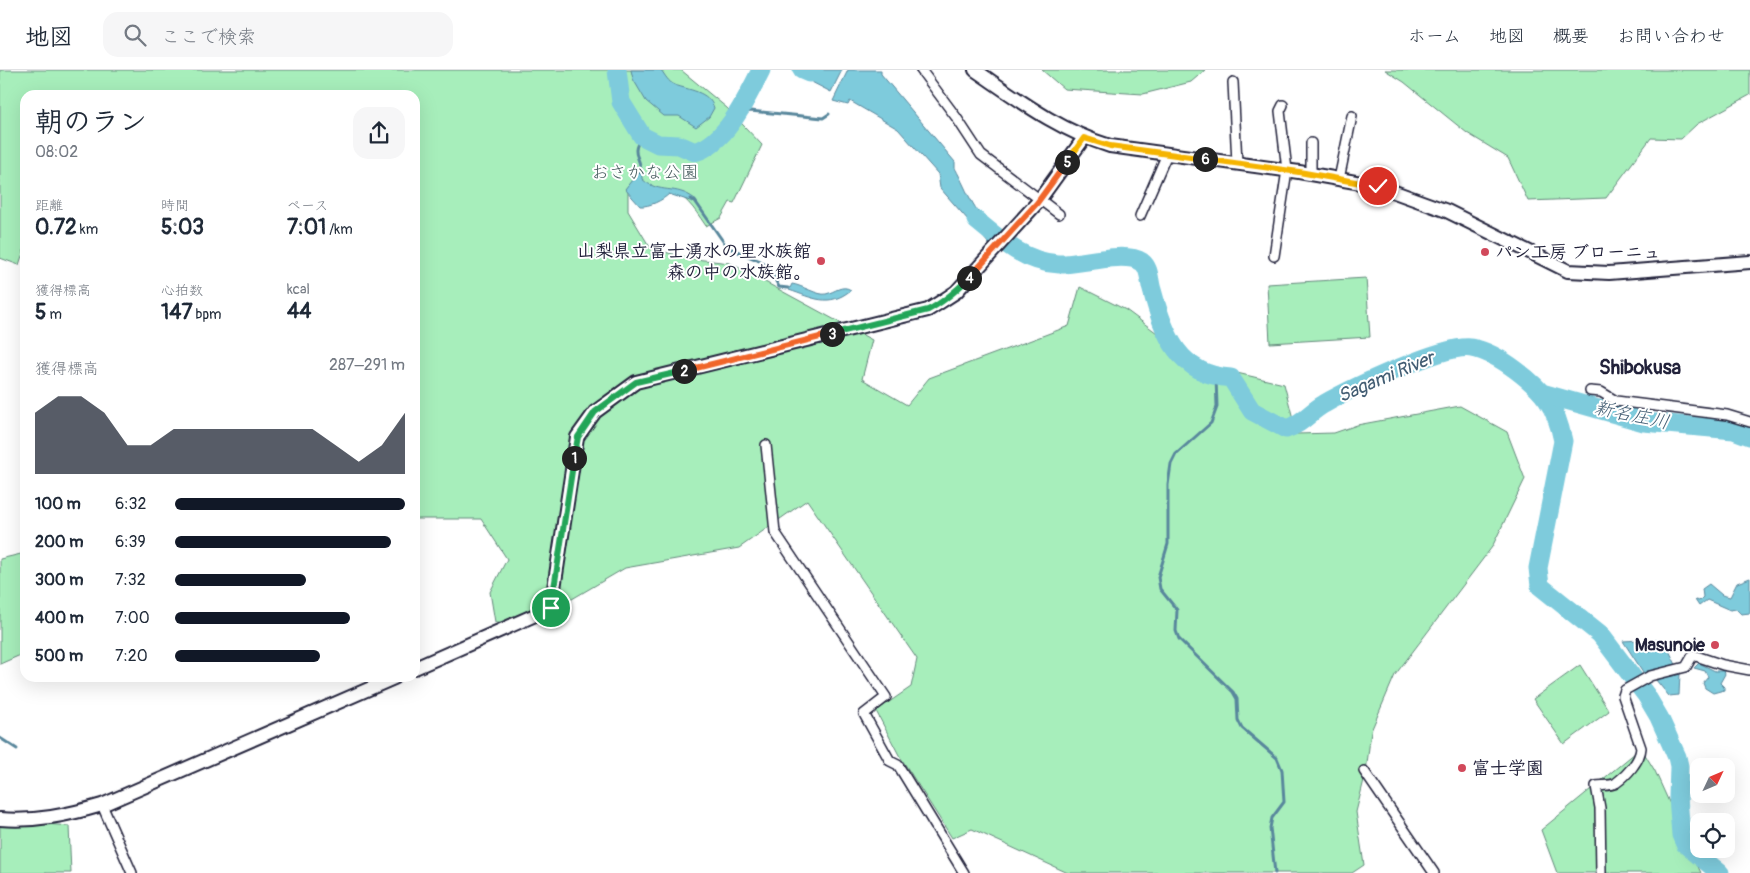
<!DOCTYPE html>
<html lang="ja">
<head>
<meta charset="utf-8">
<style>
	:root { --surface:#fff; --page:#f6f6f7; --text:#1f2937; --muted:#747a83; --line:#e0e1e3; --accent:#111827 }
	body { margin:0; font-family:Pangolin,"Klee One",sans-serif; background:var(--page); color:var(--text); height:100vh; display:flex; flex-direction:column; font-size:19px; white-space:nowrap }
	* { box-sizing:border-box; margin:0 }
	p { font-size:16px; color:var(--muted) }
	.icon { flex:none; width:28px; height:28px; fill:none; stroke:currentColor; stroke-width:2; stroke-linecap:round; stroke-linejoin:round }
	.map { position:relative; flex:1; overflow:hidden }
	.drawer { position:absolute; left:20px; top:20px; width:400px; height:592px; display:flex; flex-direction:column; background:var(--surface); border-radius:15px; box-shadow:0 5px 20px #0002 }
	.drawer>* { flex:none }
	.needle { width:32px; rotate:46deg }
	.fabs { position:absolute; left:1690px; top:688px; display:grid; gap:10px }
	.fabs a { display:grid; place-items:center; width:45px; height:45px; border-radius:10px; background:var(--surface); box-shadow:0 5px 20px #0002; font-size:25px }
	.pin { position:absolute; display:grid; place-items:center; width:42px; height:42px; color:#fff; margin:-21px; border:2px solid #fff; border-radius:50%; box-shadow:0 1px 5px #0007 }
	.km { position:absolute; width:25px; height:25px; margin:-12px; border-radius:50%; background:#222; color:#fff; font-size:14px; line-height:25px; text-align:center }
	.round { display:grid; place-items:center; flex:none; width:52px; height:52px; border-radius:15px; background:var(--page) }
	.summary { display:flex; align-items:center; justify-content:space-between; height:85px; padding:0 15px }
	h1 { font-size:28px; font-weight:800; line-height:38px }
	.figures { display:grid; grid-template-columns:repeat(3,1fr); gap:8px; height:85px; padding:5px 15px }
	.figures div { display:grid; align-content:center }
	.figures b { font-size:21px; font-weight:800 }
	.figures small { font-size:14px; font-weight:400 }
	.figures p { font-size:14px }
	.chart { height:140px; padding:10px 15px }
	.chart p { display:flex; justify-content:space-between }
	.chart svg { width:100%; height:90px; margin-top:5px; fill:var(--accent); opacity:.7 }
	ul { padding:0 15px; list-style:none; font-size:16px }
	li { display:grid; grid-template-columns:80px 60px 1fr; align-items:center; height:38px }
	li i { height:12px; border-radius:6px; background:var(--accent) }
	header { display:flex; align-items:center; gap:30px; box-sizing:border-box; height:70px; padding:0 25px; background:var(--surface); border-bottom:1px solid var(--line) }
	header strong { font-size:24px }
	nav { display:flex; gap:28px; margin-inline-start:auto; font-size:18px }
	.search { width:350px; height:45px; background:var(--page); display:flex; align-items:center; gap:12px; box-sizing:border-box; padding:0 18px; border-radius:15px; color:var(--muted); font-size:19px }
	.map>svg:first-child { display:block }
	.green { fill:#a7eebb; stroke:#64887b }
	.water { fill:#7ecbdc; stroke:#59879c }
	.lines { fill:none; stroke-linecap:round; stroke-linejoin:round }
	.stream { stroke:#59879c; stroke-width:3 }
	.river { stroke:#7ecbdc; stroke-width:19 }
	.street-casing { stroke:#22223b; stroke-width:12 }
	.secondary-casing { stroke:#22223b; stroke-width:16 }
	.street { stroke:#fff; stroke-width:9 }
	.secondary { stroke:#fff; stroke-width:12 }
	.split-1-casing { stroke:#fff; stroke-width:10 }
	.split-2-casing { stroke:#fff; stroke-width:10 }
	.split-3-casing { stroke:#fff; stroke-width:10 }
	.split-4-casing { stroke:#fff; stroke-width:10 }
	.split-5-casing { stroke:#fff; stroke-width:10 }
	.split-6-casing { stroke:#fff; stroke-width:10 }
	.split-7-casing { stroke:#fff; stroke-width:10 }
	.split-1 { stroke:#22a559; stroke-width:6 }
	.split-2 { stroke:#22a559; stroke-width:6 }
	.split-3 { stroke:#f0652b; stroke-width:6 }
	.split-4 { stroke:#22a559; stroke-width:6 }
	.split-5 { stroke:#f0652b; stroke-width:6 }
	.split-6 { stroke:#f5b400; stroke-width:6 }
	.split-7 { stroke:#f5b400; stroke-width:6 }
	.poi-dot { fill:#d1495b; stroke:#fff; stroke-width:2 }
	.labels { text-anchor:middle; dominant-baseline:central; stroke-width:4; stroke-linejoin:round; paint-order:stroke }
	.park-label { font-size:18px; fill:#4a5f61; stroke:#fff }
	.poi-label { font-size:18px; font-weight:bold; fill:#22223b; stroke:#fff; text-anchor:end }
	.water-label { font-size:19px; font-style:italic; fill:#425d73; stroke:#fff }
	.quarter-label { font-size:20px; font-weight:bold; fill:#22223b; stroke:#fff }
</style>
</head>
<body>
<header>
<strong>地図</strong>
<div class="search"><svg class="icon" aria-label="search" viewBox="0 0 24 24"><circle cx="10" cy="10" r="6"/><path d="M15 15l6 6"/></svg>ここで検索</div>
<nav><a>ホーム</a><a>地図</a><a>概要</a><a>お問い合わせ</a></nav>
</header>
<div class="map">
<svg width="1750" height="803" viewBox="0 0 1750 803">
	<rect width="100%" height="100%" fill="#fff"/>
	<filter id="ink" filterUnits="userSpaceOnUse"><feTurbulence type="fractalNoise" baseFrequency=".02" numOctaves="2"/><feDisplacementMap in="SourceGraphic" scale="10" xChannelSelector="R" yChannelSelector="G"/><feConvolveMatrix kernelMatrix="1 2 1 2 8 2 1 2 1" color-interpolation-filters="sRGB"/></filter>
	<g filter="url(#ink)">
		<g class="green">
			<path d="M0,0H681L727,38L762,75L734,133L730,132L721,148L706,156C678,114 674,120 628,121V141L651,179L695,189L730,193L872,270L862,309L907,335L929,308L1069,256L1080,217L1126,240L1180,280L1207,296L1284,314L1297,364L1334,363L1357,355L1460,336L1507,362L1525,409L1492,477L1395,605L1371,661L1366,702L1356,742L1364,795L1352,803H1068L972,759L952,768L899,685L876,641L911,617L917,589L807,430L739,478L625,498L531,553L495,552L490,522L507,489L481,449H415V25H25V177L19,195L0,188Z"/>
			<polygon points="1042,0 1205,0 1191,12 1143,24 1064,19"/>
			<polygon points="1385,0 1750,0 1750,25 1697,54 1681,69 1651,68 1606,128 1528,131 1508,88 1467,63 1404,12"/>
			<polygon points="1366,208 1370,267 1270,273 1267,214"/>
			<polygon points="25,483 25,583 0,594 0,489"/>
			<polygon points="1580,595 1609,641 1564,674 1533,629"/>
			<polygon points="1641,678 1655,701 1701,803 1557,803 1541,760"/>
			<polygon points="0,750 69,756 71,803 0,803"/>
		</g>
		<g class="water">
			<path d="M631,0H661C665,5 668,12 675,15C688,20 709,21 714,38L709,47L696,57L679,46H664L646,31L633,9Z"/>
			<polygon points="808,0 842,0 831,22 800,6"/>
			<path d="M848,0H881V4L955,92V98C968,121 975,150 1002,161L990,175L940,118L938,104L898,59L850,31L848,35L833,31Z"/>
			<path d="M639,101H642V109C660,125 675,114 695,129L693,132L669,124C663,130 649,137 640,136L625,119Z"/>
			<path d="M792,214C801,215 819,226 826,224C835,222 842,214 851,220C829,238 813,228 789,220Z"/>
			<polygon points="1750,508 1750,543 1741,544 1736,539 1730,540 1707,530 1699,536 1695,530 1699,531 1703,527 1702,519 1709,514 1722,525 1730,527 1737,513"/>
			<polygon points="1640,570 1648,581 1651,581 1646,570 1664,570 1680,603 1679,625 1669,626 1651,604 1645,605 1623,571"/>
			<polygon points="1699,593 1715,601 1724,601 1725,604 1720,613 1724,617 1724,620 1713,623 1705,618 1703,613 1708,607 1705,601 1694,598"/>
		</g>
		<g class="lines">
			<g class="stream">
				<polyline points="736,48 750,41 823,48 829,44"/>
				<path d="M640,103C643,86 628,87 642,66"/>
				<polyline points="691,129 695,131 727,177 760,191 769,198 779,217 788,218"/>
				<polyline points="1216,307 1217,337 1211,353 1176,384 1171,394 1168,415 1168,474 1158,507 1160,519 1177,540 1176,561 1179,569 1233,622 1237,629 1238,650 1242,658 1277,688 1282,700 1284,732 1272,748 1270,758 1275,803"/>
				<polyline points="0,668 17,679"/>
			</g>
			<g class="river">
				<path d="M617,0L621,32L642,66L658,74L679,75L695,82C726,73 747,28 761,0"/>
				<polyline points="802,0 809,3 814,0"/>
				<path d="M976,150C1000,170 1026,193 1059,194C1079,195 1124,180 1142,192C1150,198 1149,211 1152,220C1164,265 1179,305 1231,308L1252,341L1286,359C1301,355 1311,341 1324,334C1350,319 1446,273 1472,278C1488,281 1504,291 1516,300C1544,321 1556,336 1563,371L1538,498L1540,516L1600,564L1646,625L1659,647L1677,687L1679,696L1678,727L1681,765L1685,774L1720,803"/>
				<polyline points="1545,324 1644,352 1734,360 1750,366"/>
			</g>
			<defs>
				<g id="street">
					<polyline points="921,0 956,47 981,85 1059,144"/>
					<polyline points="1233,12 1237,93"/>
					<polyline points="1311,104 1311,73"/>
					<polyline points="1339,109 1352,46"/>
					<polyline points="1140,146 1167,84"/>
					<polyline points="1274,186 1287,100 1280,41 1283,35"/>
					<polyline points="1590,321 1601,322 1616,331 1727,345 1750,352"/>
					<polyline points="766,375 775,462 886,627 864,644 890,691 898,695 964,803"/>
					<polyline points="1364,701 1434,803"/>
					<polyline points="102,735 132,803"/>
					<path d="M1601,803L1600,738L1596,716C1602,715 1611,716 1616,713C1627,705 1640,691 1641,678L1623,626L1625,620L1650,606L1686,597L1693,585L1723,595L1750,600"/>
				</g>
				<g id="secondary">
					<path d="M975,0C1019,30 1058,60 1110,76L1299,102L1378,116L1447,141L1568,201L1609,203L1750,192"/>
					<polyline points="415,598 551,538 577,367 595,342 636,312 928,240 956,222 1037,133 1084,68"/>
					<path d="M0,749C35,752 68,745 102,735L394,608"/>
				</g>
			</defs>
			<use href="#street" class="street-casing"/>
			<use href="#secondary" class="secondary-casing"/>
			<use href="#street" class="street"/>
			<use href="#secondary" class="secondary"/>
		</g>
	</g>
	<g class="lines" filter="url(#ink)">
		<defs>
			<polyline id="split-1" points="551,538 574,388"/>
			<polyline id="split-2" points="574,388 578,367 595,342 636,312 684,301"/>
			<polyline id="split-3" points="684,301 832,264"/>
			<path id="split-4" d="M832,264L928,240C944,232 956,221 969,208"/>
			<polyline id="split-5" points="969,208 1037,133 1067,92"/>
			<polyline id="split-6" points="1067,92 1084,68 1110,76 1205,89"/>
			<polyline id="split-7" points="1205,89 1299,102 1378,116"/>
		</defs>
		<use href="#split-1" class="split-1-casing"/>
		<use href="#split-2" class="split-2-casing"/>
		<use href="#split-3" class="split-3-casing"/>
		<use href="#split-4" class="split-4-casing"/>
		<use href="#split-5" class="split-5-casing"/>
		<use href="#split-6" class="split-6-casing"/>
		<use href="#split-7" class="split-7-casing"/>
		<use href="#split-1" class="split-1"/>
		<use href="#split-2" class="split-2"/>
		<use href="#split-3" class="split-3"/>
		<use href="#split-4" class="split-4"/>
		<use href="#split-5" class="split-5"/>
		<use href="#split-6" class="split-6"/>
		<use href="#split-7" class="split-7"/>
	</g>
	<g class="poi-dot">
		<circle cx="1485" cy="182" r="5"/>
		<circle cx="821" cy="191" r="5"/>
		<circle cx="1715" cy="575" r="5"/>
		<circle cx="1462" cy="698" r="5"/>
	</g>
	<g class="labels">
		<g class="park-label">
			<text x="645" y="102">おさかな公園</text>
		</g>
		<g class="poi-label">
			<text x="811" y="181">山梨県立富士湧水の里水族館<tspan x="811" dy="21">森の中の水族館。</tspan></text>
			<text x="1495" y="182" text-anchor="start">パン工房 ブローニュ</text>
			<text x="1705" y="575">Masunoie</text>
			<text x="1472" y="698" text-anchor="start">富士学園</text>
		</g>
		<g class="water-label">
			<text transform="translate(1386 307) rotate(-23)">Sagami River</text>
			<text transform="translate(1632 345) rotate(12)">新名庄川</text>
		</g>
		<g class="quarter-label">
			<text x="1640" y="297">Shibokusa</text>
		</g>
	</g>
</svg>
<div class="fabs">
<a><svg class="needle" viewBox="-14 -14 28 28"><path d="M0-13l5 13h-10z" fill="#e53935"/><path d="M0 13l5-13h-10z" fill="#747a83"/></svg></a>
<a><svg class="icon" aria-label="locate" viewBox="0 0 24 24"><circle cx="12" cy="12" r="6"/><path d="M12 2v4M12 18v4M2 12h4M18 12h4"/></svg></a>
</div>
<div class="pin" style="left:551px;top:538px;background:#1e9e55"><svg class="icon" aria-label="arrive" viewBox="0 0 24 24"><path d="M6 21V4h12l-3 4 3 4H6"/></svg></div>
<div class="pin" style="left:1378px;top:116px;background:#d93025"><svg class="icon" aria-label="check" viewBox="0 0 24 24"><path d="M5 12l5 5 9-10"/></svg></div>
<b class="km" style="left:574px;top:388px">1</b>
<b class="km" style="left:684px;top:301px">2</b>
<b class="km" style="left:832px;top:264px">3</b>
<b class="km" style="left:969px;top:208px">4</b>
<b class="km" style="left:1067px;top:92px">5</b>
<b class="km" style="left:1205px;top:89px">6</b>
<section class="drawer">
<div class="summary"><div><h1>朝のラン</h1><p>08:02</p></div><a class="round"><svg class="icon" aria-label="share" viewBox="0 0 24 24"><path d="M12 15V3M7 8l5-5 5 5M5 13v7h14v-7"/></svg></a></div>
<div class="figures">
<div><p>距離</p><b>0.72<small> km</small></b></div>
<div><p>時間</p><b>5:03</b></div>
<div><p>ペース</p><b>7:01<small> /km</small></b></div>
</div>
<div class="figures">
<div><p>獲得標高</p><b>5<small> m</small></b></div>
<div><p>心拍数</p><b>147<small> bpm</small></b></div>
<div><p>kcal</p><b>44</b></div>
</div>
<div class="chart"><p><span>獲得標高</span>287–291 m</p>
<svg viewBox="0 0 160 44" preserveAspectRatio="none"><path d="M0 44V14L10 6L20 6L30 14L40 30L50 30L60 22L70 22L80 22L90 22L100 22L110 22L120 22L130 30L140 38L150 30L160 14V44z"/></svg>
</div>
<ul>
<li><b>100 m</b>6:32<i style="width:100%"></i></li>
<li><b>200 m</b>6:39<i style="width:94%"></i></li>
<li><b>300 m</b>7:32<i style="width:57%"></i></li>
<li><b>400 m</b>7:00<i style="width:76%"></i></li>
<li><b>500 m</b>7:20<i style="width:63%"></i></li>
</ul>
</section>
</div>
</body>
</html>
